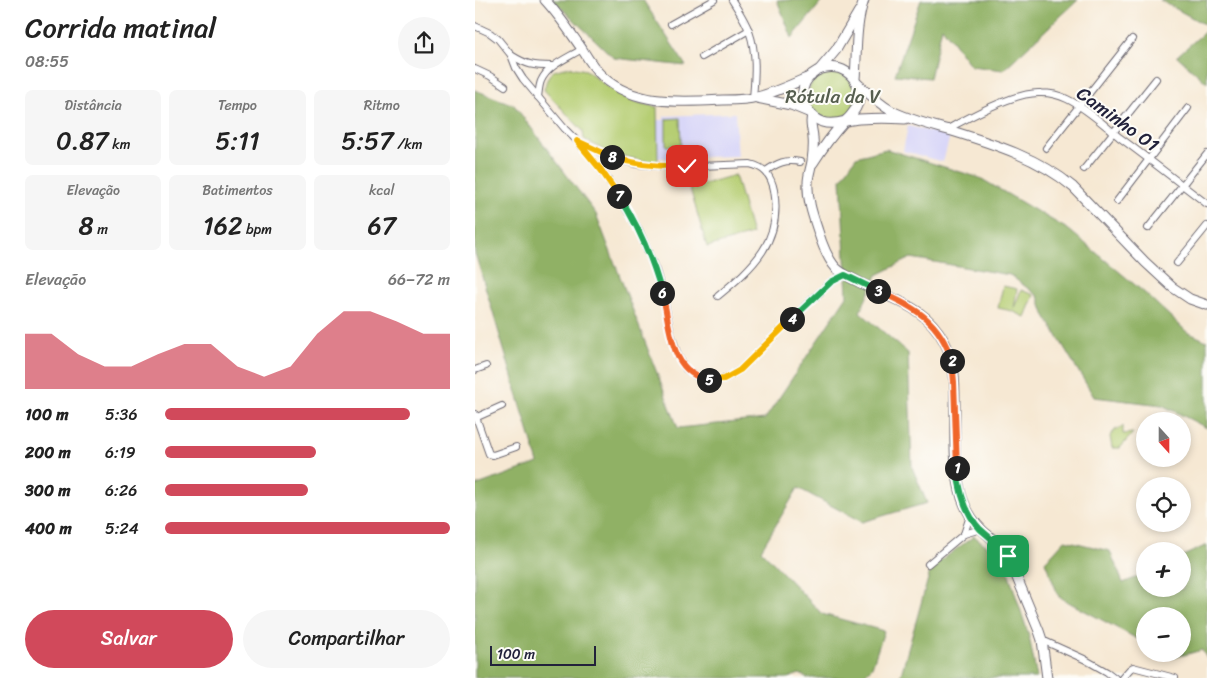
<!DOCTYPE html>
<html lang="pt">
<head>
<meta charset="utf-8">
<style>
	:root { --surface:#fff; --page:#f6f6f6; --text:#222; --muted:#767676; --accent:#d1495b }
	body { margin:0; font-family:Sriracha,sans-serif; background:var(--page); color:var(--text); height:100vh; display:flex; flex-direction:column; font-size:19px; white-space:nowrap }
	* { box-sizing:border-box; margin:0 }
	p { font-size:16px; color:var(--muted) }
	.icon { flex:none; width:28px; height:28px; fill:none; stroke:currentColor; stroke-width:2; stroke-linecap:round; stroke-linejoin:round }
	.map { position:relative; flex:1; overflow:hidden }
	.drawer { display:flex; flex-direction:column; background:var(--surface); width:475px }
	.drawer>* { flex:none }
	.needle { width:32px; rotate:159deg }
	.controls { position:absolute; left:661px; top:412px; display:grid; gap:10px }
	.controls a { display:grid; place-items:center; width:55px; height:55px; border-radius:50%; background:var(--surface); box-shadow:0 2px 8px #0003; font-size:25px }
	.scale { position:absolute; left:15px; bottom:12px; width:106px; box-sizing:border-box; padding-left:5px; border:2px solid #22223b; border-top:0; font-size:14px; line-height:18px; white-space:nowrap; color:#22223b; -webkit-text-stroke:4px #fdfcf7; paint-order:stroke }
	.pin { position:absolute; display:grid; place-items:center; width:42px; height:42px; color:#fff; margin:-21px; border-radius:10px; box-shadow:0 2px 8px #0006 }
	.km { position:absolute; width:25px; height:25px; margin:-12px; border-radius:50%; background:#222; color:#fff; font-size:14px; line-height:25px; text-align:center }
	.round { display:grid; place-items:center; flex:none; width:52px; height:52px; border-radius:26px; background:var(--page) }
	.headline { display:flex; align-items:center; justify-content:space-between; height:85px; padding:0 25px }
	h1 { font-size:28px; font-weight:600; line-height:38px }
	.figures { display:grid; grid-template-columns:repeat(3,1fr); gap:8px; height:85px; padding:5px 25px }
	.figures div { display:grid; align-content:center; border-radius:8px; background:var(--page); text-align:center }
	.figures b { font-size:25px; font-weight:600 }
	.figures small { font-size:14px; font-weight:400 }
	.figures p { font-size:14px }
	.chart { height:140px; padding:10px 25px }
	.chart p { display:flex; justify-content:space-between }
	.chart svg { width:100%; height:90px; margin-top:5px; fill:var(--accent); opacity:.7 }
	.primary-button { display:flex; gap:10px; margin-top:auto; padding:10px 25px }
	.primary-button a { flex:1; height:58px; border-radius:30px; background:var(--accent); color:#fff; font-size:20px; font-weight:600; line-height:58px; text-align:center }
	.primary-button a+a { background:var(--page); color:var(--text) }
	ul { padding:0 25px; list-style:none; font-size:16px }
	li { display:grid; grid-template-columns:80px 60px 1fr; align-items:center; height:38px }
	li i { height:12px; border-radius:6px; background:var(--accent) }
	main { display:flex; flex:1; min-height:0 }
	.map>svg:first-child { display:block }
	.built { fill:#d9d7f8 }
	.green { fill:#b6ce73; stroke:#6c7857 }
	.forest { fill:#90b165; stroke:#596a50 }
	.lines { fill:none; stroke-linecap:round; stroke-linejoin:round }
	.minor-casing { stroke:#6c6770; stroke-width:8 }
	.secondary-casing { stroke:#6c6770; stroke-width:11 }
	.minor { stroke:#fff; stroke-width:6 }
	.secondary { stroke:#fff; stroke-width:9 }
	.split-1-casing { stroke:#fff; stroke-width:10 }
	.split-2-casing { stroke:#fff; stroke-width:10 }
	.split-3-casing { stroke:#fff; stroke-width:10 }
	.split-4-casing { stroke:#fff; stroke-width:10 }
	.split-5-casing { stroke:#fff; stroke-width:10 }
	.split-6-casing { stroke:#fff; stroke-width:10 }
	.split-7-casing { stroke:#fff; stroke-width:10 }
	.split-8-casing { stroke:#fff; stroke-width:10 }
	.split-9-casing { stroke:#fff; stroke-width:10 }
	.split-1 { stroke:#22a559; stroke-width:6 }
	.split-2 { stroke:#f0652b; stroke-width:6 }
	.split-3 { stroke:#f0652b; stroke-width:6 }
	.split-4 { stroke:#22a559; stroke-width:6 }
	.split-5 { stroke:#f5b400; stroke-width:6 }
	.split-6 { stroke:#f0652b; stroke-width:6 }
	.split-7 { stroke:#22a559; stroke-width:6 }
	.split-8 { stroke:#f5b400; stroke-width:6 }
	.split-9 { stroke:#f5b400; stroke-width:6 }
	.labels { text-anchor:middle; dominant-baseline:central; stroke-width:4; stroke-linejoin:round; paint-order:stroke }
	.park-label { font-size:19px; fill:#565e4f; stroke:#fdfcf7 }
	.street-label { font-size:19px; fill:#22223b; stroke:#fdfcf7 }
</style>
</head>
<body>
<main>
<section class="drawer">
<div class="headline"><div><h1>Corrida matinal</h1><p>08:55</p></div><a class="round"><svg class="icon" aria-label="share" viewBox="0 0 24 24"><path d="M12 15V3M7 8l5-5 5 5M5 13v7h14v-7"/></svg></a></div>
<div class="figures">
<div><p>Distância</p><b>0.87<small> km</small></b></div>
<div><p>Tempo</p><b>5:11</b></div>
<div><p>Ritmo</p><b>5:57<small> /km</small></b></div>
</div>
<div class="figures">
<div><p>Elevação</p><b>8<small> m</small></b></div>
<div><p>Batimentos</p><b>162<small> bpm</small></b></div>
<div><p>kcal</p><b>67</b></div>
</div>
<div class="chart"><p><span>Elevação</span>66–72 m</p>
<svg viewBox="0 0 160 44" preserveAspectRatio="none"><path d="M0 44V17L10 17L20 27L30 33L40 33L50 27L60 22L70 22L80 33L90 38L100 33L110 17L120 6L130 6L140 11L150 17L160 17V44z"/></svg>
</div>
<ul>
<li><b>100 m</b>5:36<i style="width:86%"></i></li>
<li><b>200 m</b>6:19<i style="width:53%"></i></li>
<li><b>300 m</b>6:26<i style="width:50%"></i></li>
<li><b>400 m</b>5:24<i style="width:100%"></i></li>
</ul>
<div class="primary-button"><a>Salvar</a><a>Compartilhar</a></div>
</section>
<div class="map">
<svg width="732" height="678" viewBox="0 0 732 678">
	<rect width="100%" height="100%" fill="#fdfcf7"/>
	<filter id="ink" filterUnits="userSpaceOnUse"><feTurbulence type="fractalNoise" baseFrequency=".02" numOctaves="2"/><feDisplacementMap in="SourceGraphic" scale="10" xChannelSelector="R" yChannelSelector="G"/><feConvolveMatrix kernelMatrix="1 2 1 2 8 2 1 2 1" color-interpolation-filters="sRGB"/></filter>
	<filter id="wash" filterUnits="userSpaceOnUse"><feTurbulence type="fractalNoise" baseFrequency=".0096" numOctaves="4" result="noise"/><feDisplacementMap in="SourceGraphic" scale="20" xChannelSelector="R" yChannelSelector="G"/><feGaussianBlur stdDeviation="1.12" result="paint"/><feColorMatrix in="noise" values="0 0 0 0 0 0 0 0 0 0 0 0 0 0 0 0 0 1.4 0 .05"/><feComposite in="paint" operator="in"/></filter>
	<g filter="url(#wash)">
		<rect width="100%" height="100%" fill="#f6e8d3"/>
		<g class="built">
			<polygon points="260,113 263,156 183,158 182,120 189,120 189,116"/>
			<polygon points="433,126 475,136 468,162 428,151"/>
		</g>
		<g class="green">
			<path d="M95,67L111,70L130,85L140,91L160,102L182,107L183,163L169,161L132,152L109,139L108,131L69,90C74,70 76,71 95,67Z"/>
			<circle cx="357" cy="96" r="24"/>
			<polygon points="205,118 206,145 191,146 191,119"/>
			<polygon points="260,175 277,234 232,247 215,188"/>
			<polygon points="528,286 542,289 539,308 546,290 559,295 550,317 537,311 523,308"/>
			<polygon points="648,426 648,434 658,433 645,448 637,448 635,436 640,430"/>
		</g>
		<g class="forest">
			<polygon points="78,0 168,0 211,66 139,58"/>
			<polygon points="302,0 348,0 317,38"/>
			<polygon points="446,0 603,0 528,70 496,66 467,27 455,78 420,75"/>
			<polygon points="685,0 732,0 732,26"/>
			<polygon points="732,30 732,83 702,56"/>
			<polygon points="0,90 39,105 121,214 203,428 290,419 372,296 366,179 381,157 411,149 505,178 594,230 671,294 712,332 732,341 732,428 687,405 619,397 569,314 563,296 535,275 436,258 402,275 385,312 433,353 437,467 452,503 387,522 323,488 286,550 347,614 409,631 397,667 386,678 332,678 325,674 312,678 0,678 0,486 63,463 0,253"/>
			<polygon points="499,536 529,559 554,636 562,678 425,678 456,568"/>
			<polygon points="590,540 635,551 648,583 670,574 670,589 708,589 708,556 732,545 732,659 727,650 698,658 690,654 708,654 708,616 670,616 670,643 584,597 570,562"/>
		</g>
	</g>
	<g filter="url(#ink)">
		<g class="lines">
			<defs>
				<g id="minor">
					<path d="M257,0C263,10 270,20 274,31C282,53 280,76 278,98"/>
					<polyline points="196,24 239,0"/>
					<path d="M0,26L15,33L23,39L36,55L41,68L48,79L90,129L102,141L133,156L160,164L200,167L275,164C289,167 296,175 299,190C308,241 278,267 243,296"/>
					<path d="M36,55C52,65 58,66 77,66"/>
					<polyline points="227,57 274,30"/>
					<polyline points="0,69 15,76 30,86"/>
					<path d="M63,97C64,91 64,86 66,81C73,65 93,58 107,49"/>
					<path d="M471,130C494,117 541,91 566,93C575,93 584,95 592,99C611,108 628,124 644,137C674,159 703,182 732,204"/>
					<polyline points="105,144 126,170 139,188 164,230 181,271 189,299 196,334 203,356 211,369 221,376 232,380 249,379 265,370 329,307 356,282 370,275"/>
					<polyline points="571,148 657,39"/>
					<polyline points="609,169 681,79"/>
					<path d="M291,171C302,163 311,159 325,162"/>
					<polyline points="642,201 713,108"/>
					<polyline points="673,228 732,154"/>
					<polyline points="702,263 732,226"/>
					<polyline points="0,370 11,366"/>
					<polyline points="0,414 14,454 18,455 41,447"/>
					<polyline points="0,418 27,406"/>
					<polyline points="489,534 495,516"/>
					<polyline points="453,564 489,534 506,529"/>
					<polyline points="567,640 609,659 632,672 640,678"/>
					<polyline points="647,678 655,669 658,667 700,678"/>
				</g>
				<g id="secondary">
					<path d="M70,0C84,15 95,32 107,49C113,59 119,69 128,77C160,106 208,102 248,100C259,100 272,100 282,97C299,93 320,83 336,76"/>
					<polyline points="345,69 361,50 384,11"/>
					<path d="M380,79C382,53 380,25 389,0"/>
					<path d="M382,83C393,93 403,103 415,110C434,120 456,125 477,131C519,144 564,158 598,187L670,262L697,287L715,299L732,305"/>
					<polyline points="282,98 316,105 333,112"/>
					<path d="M337,116C334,124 338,130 338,138C339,146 338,153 337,161C336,168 333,175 333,183C332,199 338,216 343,231C347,244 352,258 361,268C367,274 376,278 384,282C416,300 450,305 469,341C480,360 480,383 480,404C480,434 478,468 487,498C491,510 498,521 507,530C516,538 527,546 533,556L564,631L567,640L572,678"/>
					<path d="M338,163C347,149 357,135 368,123C371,120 374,118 376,115C382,108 386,100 384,91C376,54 323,64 328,99C330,109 337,118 347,122C359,126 371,120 384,119C400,118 415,118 430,119"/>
				</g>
			</defs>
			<use href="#minor" class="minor-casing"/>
			<use href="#secondary" class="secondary-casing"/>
			<use href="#minor" class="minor"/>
			<use href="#secondary" class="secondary"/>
		</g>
	</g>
	<g class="lines" filter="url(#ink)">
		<defs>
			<path id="split-1" d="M482,468C484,490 489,512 505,529C515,538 526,545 533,556"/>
			<polyline id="split-2" points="477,361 479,382 482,468"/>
			<path id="split-3" d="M403,291C440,307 465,321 477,361"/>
			<polyline id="split-4" points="317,319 356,282 370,275 403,291"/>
			<polyline id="split-5" points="234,380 249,379 265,370 317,319"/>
			<path id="split-6" d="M187,293C196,324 193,373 234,380"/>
			<path id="split-7" d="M144,196C164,226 177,258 187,293"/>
			<polyline id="split-8" points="137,157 102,141 126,170 144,196"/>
			<path id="split-9" d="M137,157C161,165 186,167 212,166"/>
		</defs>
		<use href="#split-1" class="split-1-casing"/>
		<use href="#split-2" class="split-2-casing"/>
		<use href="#split-3" class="split-3-casing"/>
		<use href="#split-4" class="split-4-casing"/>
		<use href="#split-5" class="split-5-casing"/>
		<use href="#split-6" class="split-6-casing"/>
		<use href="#split-7" class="split-7-casing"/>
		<use href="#split-8" class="split-8-casing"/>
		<use href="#split-9" class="split-9-casing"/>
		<use href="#split-1" class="split-1"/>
		<use href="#split-2" class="split-2"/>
		<use href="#split-3" class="split-3"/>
		<use href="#split-4" class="split-4"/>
		<use href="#split-5" class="split-5"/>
		<use href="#split-6" class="split-6"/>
		<use href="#split-7" class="split-7"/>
		<use href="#split-8" class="split-8"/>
		<use href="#split-9" class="split-9"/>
	</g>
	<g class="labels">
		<g class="park-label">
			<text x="358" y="96">Rótula da V</text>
		</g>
		<g class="street-label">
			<text transform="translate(643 119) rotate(36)">Caminho 01</text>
		</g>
	</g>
</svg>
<div class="controls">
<a><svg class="needle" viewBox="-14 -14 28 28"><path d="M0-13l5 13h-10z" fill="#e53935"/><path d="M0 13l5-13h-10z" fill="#767676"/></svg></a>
<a><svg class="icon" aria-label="locate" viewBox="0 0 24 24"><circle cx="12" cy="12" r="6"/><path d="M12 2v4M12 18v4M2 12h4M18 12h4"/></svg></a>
<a>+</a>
<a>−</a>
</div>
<div class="scale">100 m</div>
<div class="pin" style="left:533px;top:556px;background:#1e9e55"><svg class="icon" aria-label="arrive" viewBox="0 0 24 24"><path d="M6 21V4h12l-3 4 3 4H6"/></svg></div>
<div class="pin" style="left:212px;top:166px;background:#d93025"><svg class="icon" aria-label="check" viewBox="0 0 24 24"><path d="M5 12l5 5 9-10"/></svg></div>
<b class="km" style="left:482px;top:468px">1</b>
<b class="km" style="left:477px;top:361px">2</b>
<b class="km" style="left:403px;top:291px">3</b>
<b class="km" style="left:317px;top:319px">4</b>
<b class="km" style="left:234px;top:380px">5</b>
<b class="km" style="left:187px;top:293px">6</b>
<b class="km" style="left:144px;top:196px">7</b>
<b class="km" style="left:137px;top:157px">8</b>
</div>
</main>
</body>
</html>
